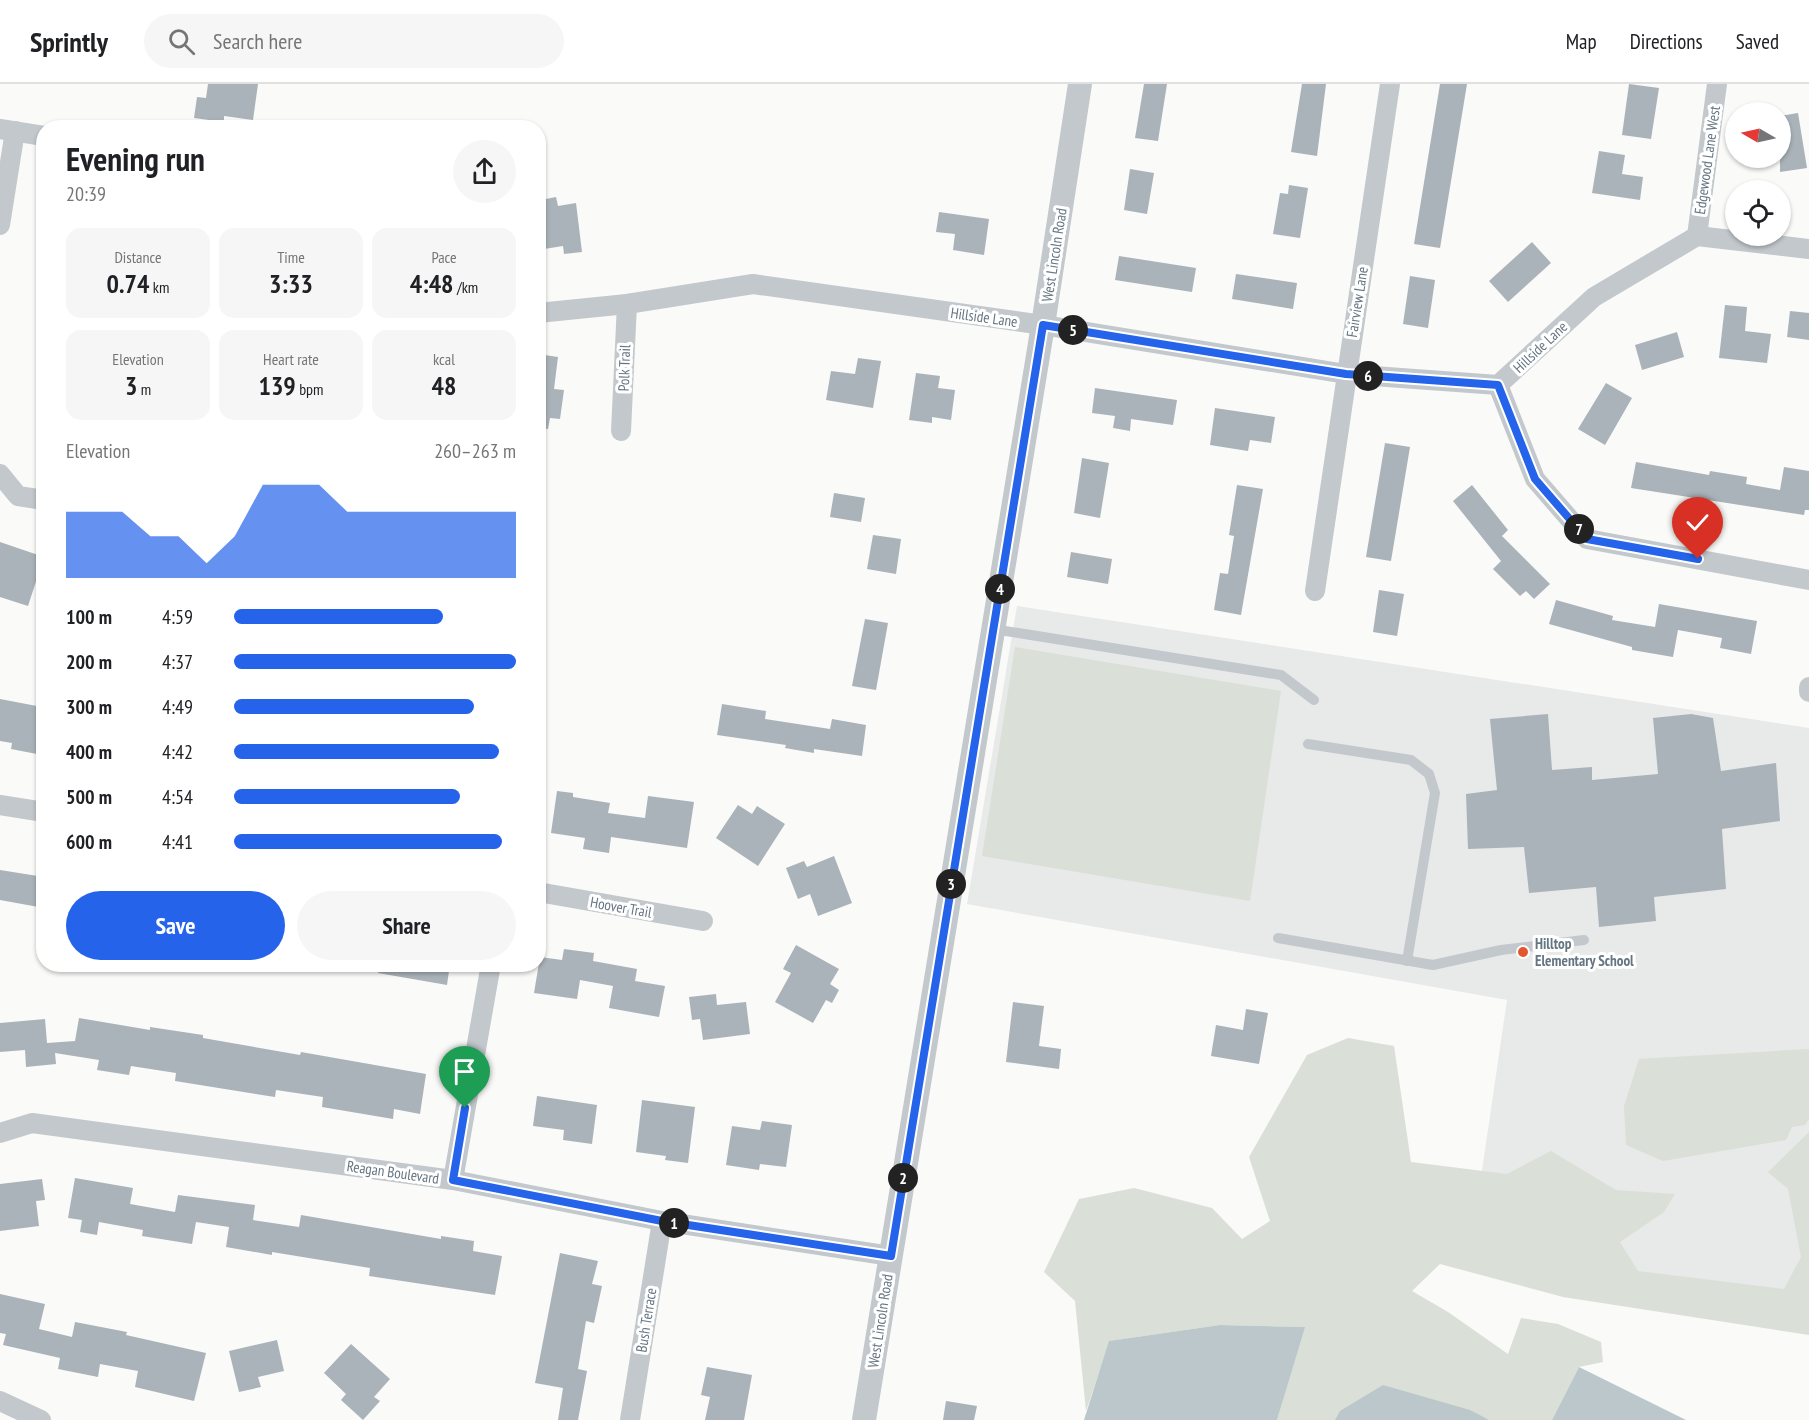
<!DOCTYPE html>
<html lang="en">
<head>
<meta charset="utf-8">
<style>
	:root { --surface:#fff; --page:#f6f6f6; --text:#202124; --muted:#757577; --line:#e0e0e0; --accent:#2563eb }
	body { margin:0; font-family:"PT Sans Narrow",sans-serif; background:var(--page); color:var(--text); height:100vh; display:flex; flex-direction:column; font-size:22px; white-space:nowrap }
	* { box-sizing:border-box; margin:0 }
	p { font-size:20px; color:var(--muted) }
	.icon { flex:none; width:33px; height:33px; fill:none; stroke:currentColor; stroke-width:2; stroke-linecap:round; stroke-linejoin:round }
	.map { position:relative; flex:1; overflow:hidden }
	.sheet { position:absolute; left:36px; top:36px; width:510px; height:852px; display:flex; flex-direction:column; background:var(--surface); border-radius:24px; box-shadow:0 2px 4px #0004 }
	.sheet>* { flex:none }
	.needle { width:39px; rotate:279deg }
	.buttons { position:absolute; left:1725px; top:18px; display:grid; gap:12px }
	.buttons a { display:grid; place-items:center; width:66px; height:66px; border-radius:50%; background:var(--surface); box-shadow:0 2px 4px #0004; font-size:30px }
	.pin { position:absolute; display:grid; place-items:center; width:51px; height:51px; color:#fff; margin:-62px -26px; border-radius:50% 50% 50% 0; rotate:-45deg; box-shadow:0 0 6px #0007 }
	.pin .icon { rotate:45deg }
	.km { position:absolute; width:30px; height:30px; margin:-15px; border-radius:50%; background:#222; color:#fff; font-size:16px; line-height:30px; text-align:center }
	.round { display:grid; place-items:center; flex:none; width:63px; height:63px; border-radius:32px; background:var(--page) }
	.overview { display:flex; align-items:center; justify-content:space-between; height:102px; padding:0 30px }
	h1 { font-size:33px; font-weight:700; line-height:45px }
	.figures { display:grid; grid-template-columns:repeat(3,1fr); gap:9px; height:102px; padding:6px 30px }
	.figures div { display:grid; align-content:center; border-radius:15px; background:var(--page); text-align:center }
	.figures b { font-size:26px; font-weight:700 }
	.figures small { font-size:16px; font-weight:400 }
	.figures p { font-size:16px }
	.chart { height:168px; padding:12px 30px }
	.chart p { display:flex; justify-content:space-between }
	.chart svg { width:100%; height:108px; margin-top:6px; fill:var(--accent); opacity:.7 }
	.action { display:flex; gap:12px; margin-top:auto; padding:12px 30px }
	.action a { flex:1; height:69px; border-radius:36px; background:var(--accent); color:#fff; font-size:24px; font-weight:700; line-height:69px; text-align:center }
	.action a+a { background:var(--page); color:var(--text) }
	ul { padding:0 30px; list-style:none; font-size:20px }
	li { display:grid; grid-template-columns:96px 72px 1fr; align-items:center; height:45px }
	li i { height:15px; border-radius:8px; background:var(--accent) }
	header { display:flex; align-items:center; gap:36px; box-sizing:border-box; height:84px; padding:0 30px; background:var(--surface); border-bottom:2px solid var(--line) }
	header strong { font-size:28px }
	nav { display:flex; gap:33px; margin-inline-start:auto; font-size:21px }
	.search { width:420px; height:54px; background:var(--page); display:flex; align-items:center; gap:15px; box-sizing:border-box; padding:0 21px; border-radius:33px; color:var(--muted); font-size:22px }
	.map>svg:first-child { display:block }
	.built { fill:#e8e9e9 }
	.green { fill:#dadfd7 }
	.water { fill:#bbc7cb }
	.building { fill:#aab3b9 }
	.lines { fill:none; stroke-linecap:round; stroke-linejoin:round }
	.service { stroke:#c3c8cc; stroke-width:10 }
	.minor { stroke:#c3c8cc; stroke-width:20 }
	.tertiary { stroke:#c3c8cc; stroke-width:24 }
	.route-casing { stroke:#fff; stroke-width:12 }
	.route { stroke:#2563eb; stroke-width:8 }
	.poi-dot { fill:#e4572e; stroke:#fff; stroke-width:2 }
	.labels { text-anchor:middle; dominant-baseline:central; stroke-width:6; stroke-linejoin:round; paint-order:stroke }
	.street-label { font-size:15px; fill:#657683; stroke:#fff }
	.poi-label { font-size:15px; font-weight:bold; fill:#657683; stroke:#fff; text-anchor:start }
</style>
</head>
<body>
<header>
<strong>Sprintly</strong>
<div class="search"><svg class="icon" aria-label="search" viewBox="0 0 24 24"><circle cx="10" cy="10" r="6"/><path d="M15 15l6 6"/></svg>Search here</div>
<nav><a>Map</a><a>Directions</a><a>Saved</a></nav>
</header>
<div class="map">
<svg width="1809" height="1336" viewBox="0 0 1809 1336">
	<rect width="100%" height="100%" fill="#fafaf8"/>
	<polygon class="built" points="1017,522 1809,644 1809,1239 1469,1175 1507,916 967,820"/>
	<g class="green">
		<polygon points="1015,563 1281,607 1250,817 982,772"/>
		<polygon points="1348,954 1394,962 1411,1078 1507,1090 1551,1067 1616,1106 1675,1110 1664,1128 1620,1158 1638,1187 1784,1205 1801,1173 1788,1105 1768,1088 1809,1048 1809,1251 1563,1213 1440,1180 1412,1207 1448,1228 1508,1270 1521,1234 1558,1240 1601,1258 1603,1278 1579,1283 1552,1336 1277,1336 1304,1243 1220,1241 1110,1257 1086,1327 1075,1217 1044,1188 1079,1115 1134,1104 1212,1124 1242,1155 1270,1137 1249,1073 1307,971"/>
		<polygon points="1809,965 1809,1035 1805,1041 1792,1043 1786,1056 1663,1077 1626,1061 1624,1022 1639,975"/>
	</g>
	<g class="water">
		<polygon points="1220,1241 1305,1243 1277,1336 1084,1336 1109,1257"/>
		<polygon points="1579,1283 1686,1336 1552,1336"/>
		<polygon points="1383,1301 1470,1326 1489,1336 1335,1336 1340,1327"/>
	</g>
	<g class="building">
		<polygon points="208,0 258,0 253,36 224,32 224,38 194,34 197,13 206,14"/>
		<polygon points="1144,0 1167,0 1158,57 1135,54"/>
		<polygon points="1302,0 1326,0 1317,72 1291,68"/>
		<polygon points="1440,0 1467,0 1440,164 1414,160"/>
		<polygon points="1629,0 1659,4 1651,55 1622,51"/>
		<polygon points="1798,29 1807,84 1780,88 1780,32"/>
		<polygon points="1599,67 1625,71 1622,90 1643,93 1640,116 1592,109"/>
		<polygon points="1130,85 1154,89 1147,130 1124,126"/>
		<polygon points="1289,101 1308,104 1300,154 1273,150 1280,109 1288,110"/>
		<polygon points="556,113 558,122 576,119 582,168 564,170 563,162 538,166 538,125 543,124 541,116"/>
		<polygon points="939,128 989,135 984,171 953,166 955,150 936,148"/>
		<polygon points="1532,158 1551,179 1508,218 1489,197"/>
		<polygon points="1119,172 1196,184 1192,208 1115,196"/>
		<polygon points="1236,190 1297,199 1293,225 1232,215"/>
		<polygon points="1410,192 1435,196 1428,244 1403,240"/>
		<polygon points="1725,221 1747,223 1745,247 1771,250 1767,279 1719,274"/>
		<polygon points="1790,227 1809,229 1809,256 1787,253"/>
		<polygon points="1677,248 1684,273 1642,286 1635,261"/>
		<polygon points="538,270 558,273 554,305 564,306 560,335 550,334 548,345 538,344"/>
		<polygon points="858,274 881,277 873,324 826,316 831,287 855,290"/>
		<polygon points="916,289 940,292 938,304 955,306 951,336 932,333 932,339 909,336"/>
		<polygon points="1606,299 1632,314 1605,361 1578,345"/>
		<polygon points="1095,304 1177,316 1173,341 1131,335 1130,347 1113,344 1115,332 1092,329"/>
		<polygon points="1215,324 1275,333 1271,359 1250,356 1248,367 1210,361"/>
		<polygon points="1385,359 1410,363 1391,477 1366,473"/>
		<polygon points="1082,374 1109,379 1100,434 1074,429"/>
		<polygon points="1636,378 1709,391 1710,387 1747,393 1746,400 1780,406 1784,383 1809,387 1809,426 1805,426 1804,431 1631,404"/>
		<polygon points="1237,401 1263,405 1241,531 1214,526 1220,489 1228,490 1234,452 1229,451"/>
		<polygon points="1472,401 1508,446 1502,452 1550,500 1534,515 1526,507 1520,512 1493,485 1501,477 1453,417"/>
		<polygon points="834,409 865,414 861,438 830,433"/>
		<polygon points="873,451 901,455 896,490 867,485"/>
		<polygon points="0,458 44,473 28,522 0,513"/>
		<polygon points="1071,468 1112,475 1108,500 1067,493"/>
		<polygon points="1379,506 1404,510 1397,552 1373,548"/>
		<polygon points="1556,516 1613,532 1612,536 1655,543 1659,520 1757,537 1751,570 1720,564 1722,554 1678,546 1673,573 1632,566 1632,563 1549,540"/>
		<polygon points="865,535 888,539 876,606 852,602"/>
		<polygon points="0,615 42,623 40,631 44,631 42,671 11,665 12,659 0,657"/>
		<polygon points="722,620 766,627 765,635 830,645 832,635 866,641 862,672 814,665 814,669 785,664 786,661 717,651"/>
		<polygon points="1548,630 1552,686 1592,683 1592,696 1658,690 1653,634 1691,630 1713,634 1721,687 1776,679 1780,737 1722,745 1726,805 1654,813 1656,837 1599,843 1596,803 1529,809 1524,763 1468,765 1466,710 1497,706 1490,635"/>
		<polygon points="557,707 573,709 573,713 610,719 608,729 645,734 648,712 694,718 687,764 611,753 609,769 583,765 585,754 551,749"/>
		<polygon points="738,721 752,730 757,722 785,740 758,782 716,754"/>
		<polygon points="834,772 852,819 818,832 810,810 798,815 786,784 804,777 807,783"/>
		<polygon points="0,786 44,793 44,824 0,816"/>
		<polygon points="796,861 839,885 830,900 839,906 832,919 826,916 813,939 775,918 791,889 783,885"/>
		<polygon points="564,865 594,869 593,877 637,885 635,897 665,902 659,933 609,924 613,902 580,896 577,915 534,909 540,873 562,876"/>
		<polygon points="379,880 450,880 447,901 378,889"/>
		<polygon points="716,910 717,921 746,918 750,950 703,956 700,935 692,936 689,913"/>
		<polygon points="1013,918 1044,922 1039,962 1061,965 1059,985 1006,978"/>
		<polygon points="1246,925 1268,929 1259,980 1211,972 1216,941 1243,946"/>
		<polygon points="79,934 150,946 150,943 203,951 203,954 300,971 301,968 426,990 420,1030 394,1025 393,1035 322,1023 323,1013 276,1006 275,1013 175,997 176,989 131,982 129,991 97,986 99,976 55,969 56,980 26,983 25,966 0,968 0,939 45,935 47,959 75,957"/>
		<polygon points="537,1012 597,1021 592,1060 563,1056 564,1046 533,1042"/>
		<polygon points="642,1016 695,1023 688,1079 665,1076 666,1072 636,1068"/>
		<polygon points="762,1037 792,1041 786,1083 760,1080 759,1086 726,1081 732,1042 760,1046"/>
		<polygon points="75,1094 133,1104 130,1120 175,1128 178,1111 255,1121 253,1136 299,1143 301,1131 441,1155 441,1152 474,1157 473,1167 502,1172 495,1211 369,1192 370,1184 272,1168 272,1171 226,1163 229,1143 196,1138 192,1160 142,1152 143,1146 99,1138 97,1151 80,1148 82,1136 68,1134"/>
		<polygon points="42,1095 45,1116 36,1117 39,1142 0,1147 0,1100"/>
		<polygon points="560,1169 598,1177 592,1200 602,1202 594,1239 586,1237 578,1285 587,1287 578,1336 558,1336 563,1304 535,1299"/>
		<polygon points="0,1210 45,1220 39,1245 72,1253 75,1238 127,1248 126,1251 206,1269 194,1317 135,1303 138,1287 100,1280 98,1293 58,1285 60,1274 3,1261 6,1250 0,1249"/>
		<polygon points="277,1256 284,1287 258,1293 261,1303 239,1308 229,1267"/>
		<polygon points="351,1260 390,1295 374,1313 380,1317 363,1336 341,1316 346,1310 324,1289"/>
		<polygon points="707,1283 752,1291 744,1336 705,1336 710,1313 701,1311"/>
		<polygon points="946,1317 977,1322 974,1336 943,1336"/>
	</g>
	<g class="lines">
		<g class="service">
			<polyline points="993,545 1281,591 1314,616"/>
			<polyline points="1308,660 1411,676 1429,690 1435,709 1407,877"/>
			<polyline points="1278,854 1433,881 1501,866 1584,856"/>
		</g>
		<g class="minor">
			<polyline points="0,45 44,52"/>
			<polyline points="0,141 15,47"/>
			<polyline points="1697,152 1717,0"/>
			<polyline points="538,229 627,220 753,200 1043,241 1346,290 1498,301 1594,213 1697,152 1809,165"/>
			<polyline points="1498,301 1535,395 1587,455 1809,496"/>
			<polyline points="621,347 627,220"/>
			<polyline points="0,390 18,412 44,416"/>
			<polyline points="1315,507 1390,0"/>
			<polyline points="1809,608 1809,603"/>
			<polyline points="0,721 44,728"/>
			<polyline points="538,808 703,837"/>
			<polyline points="0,1049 32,1039 453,1096 662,1137 891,1172"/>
			<polyline points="453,1096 491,880"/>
			<polyline points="0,1317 41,1336"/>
			<polyline points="630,1336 662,1137"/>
		</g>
		<polyline class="tertiary" points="864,1336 1043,241 1080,0"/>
	</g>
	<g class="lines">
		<defs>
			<polyline id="route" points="465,1024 453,1096 662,1137 891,1172 1043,241 1346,290 1498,301 1535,395 1587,455 1698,475"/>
		</defs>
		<use href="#route" class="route-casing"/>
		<use href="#route" class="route"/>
	</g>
	<circle class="poi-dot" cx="1523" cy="868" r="6"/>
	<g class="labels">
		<g class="street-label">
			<text transform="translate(1707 76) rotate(-82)">Edgewood Lane West</text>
			<text transform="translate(1054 171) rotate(-81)">West Lincoln Road</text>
			<text transform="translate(1357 218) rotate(-81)">Fairview Lane</text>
			<text transform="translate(984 233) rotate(8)">Hillside Lane</text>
			<text transform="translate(1540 263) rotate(-43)">Hillside Lane</text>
			<text transform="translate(624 284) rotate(-88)">Polk Trail</text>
			<text transform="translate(621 823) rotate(10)">Hoover Trail</text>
			<text transform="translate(393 1088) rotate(8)">Reagan Boulevard</text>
			<text transform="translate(646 1236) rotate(-81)">Bush Terrace</text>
			<text transform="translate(880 1237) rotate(-81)">West Lincoln Road</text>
		</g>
		<g class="poi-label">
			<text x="1535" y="859">Hilltop<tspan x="1535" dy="17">Elementary School</tspan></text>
		</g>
	</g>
</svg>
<div class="buttons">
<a><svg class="needle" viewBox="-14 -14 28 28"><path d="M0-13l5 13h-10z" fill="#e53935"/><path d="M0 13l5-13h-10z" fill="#757577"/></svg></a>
<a><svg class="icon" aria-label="locate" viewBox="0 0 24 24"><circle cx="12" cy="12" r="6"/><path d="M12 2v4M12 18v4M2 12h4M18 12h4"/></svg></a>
</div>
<div class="pin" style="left:465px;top:1024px;background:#1e9e55"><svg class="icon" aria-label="arrive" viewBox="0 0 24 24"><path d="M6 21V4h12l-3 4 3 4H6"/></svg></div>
<div class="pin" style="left:1698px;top:475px;background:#d93025"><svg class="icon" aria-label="check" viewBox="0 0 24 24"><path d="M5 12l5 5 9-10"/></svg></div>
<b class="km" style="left:674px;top:1139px">1</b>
<b class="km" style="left:903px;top:1094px">2</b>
<b class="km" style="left:951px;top:800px">3</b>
<b class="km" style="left:1000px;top:505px">4</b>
<b class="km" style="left:1073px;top:246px">5</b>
<b class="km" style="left:1368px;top:292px">6</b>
<b class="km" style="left:1579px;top:445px">7</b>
<section class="sheet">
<div class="overview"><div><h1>Evening run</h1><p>20:39</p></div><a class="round"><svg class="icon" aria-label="share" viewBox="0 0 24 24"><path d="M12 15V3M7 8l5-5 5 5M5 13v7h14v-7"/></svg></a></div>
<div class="figures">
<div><p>Distance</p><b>0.74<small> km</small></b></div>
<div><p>Time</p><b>3:33</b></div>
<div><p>Pace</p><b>4:48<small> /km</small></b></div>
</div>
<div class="figures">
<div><p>Elevation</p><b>3<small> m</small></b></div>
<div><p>Heart rate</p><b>139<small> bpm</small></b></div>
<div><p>kcal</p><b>48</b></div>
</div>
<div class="chart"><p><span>Elevation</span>260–263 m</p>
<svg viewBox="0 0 160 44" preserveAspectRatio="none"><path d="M0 44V17L10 17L20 17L30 27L40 27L50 38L60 27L70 6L80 6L90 6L100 17L110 17L120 17L130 17L140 17L150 17L160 17V44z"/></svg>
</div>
<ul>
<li><b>100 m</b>4:59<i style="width:74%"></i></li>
<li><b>200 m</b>4:37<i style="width:100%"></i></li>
<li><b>300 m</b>4:49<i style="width:85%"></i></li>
<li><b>400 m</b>4:42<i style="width:94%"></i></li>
<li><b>500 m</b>4:54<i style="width:80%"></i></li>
<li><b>600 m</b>4:41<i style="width:95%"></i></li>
</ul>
<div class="action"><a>Save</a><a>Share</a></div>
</section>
</div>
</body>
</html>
